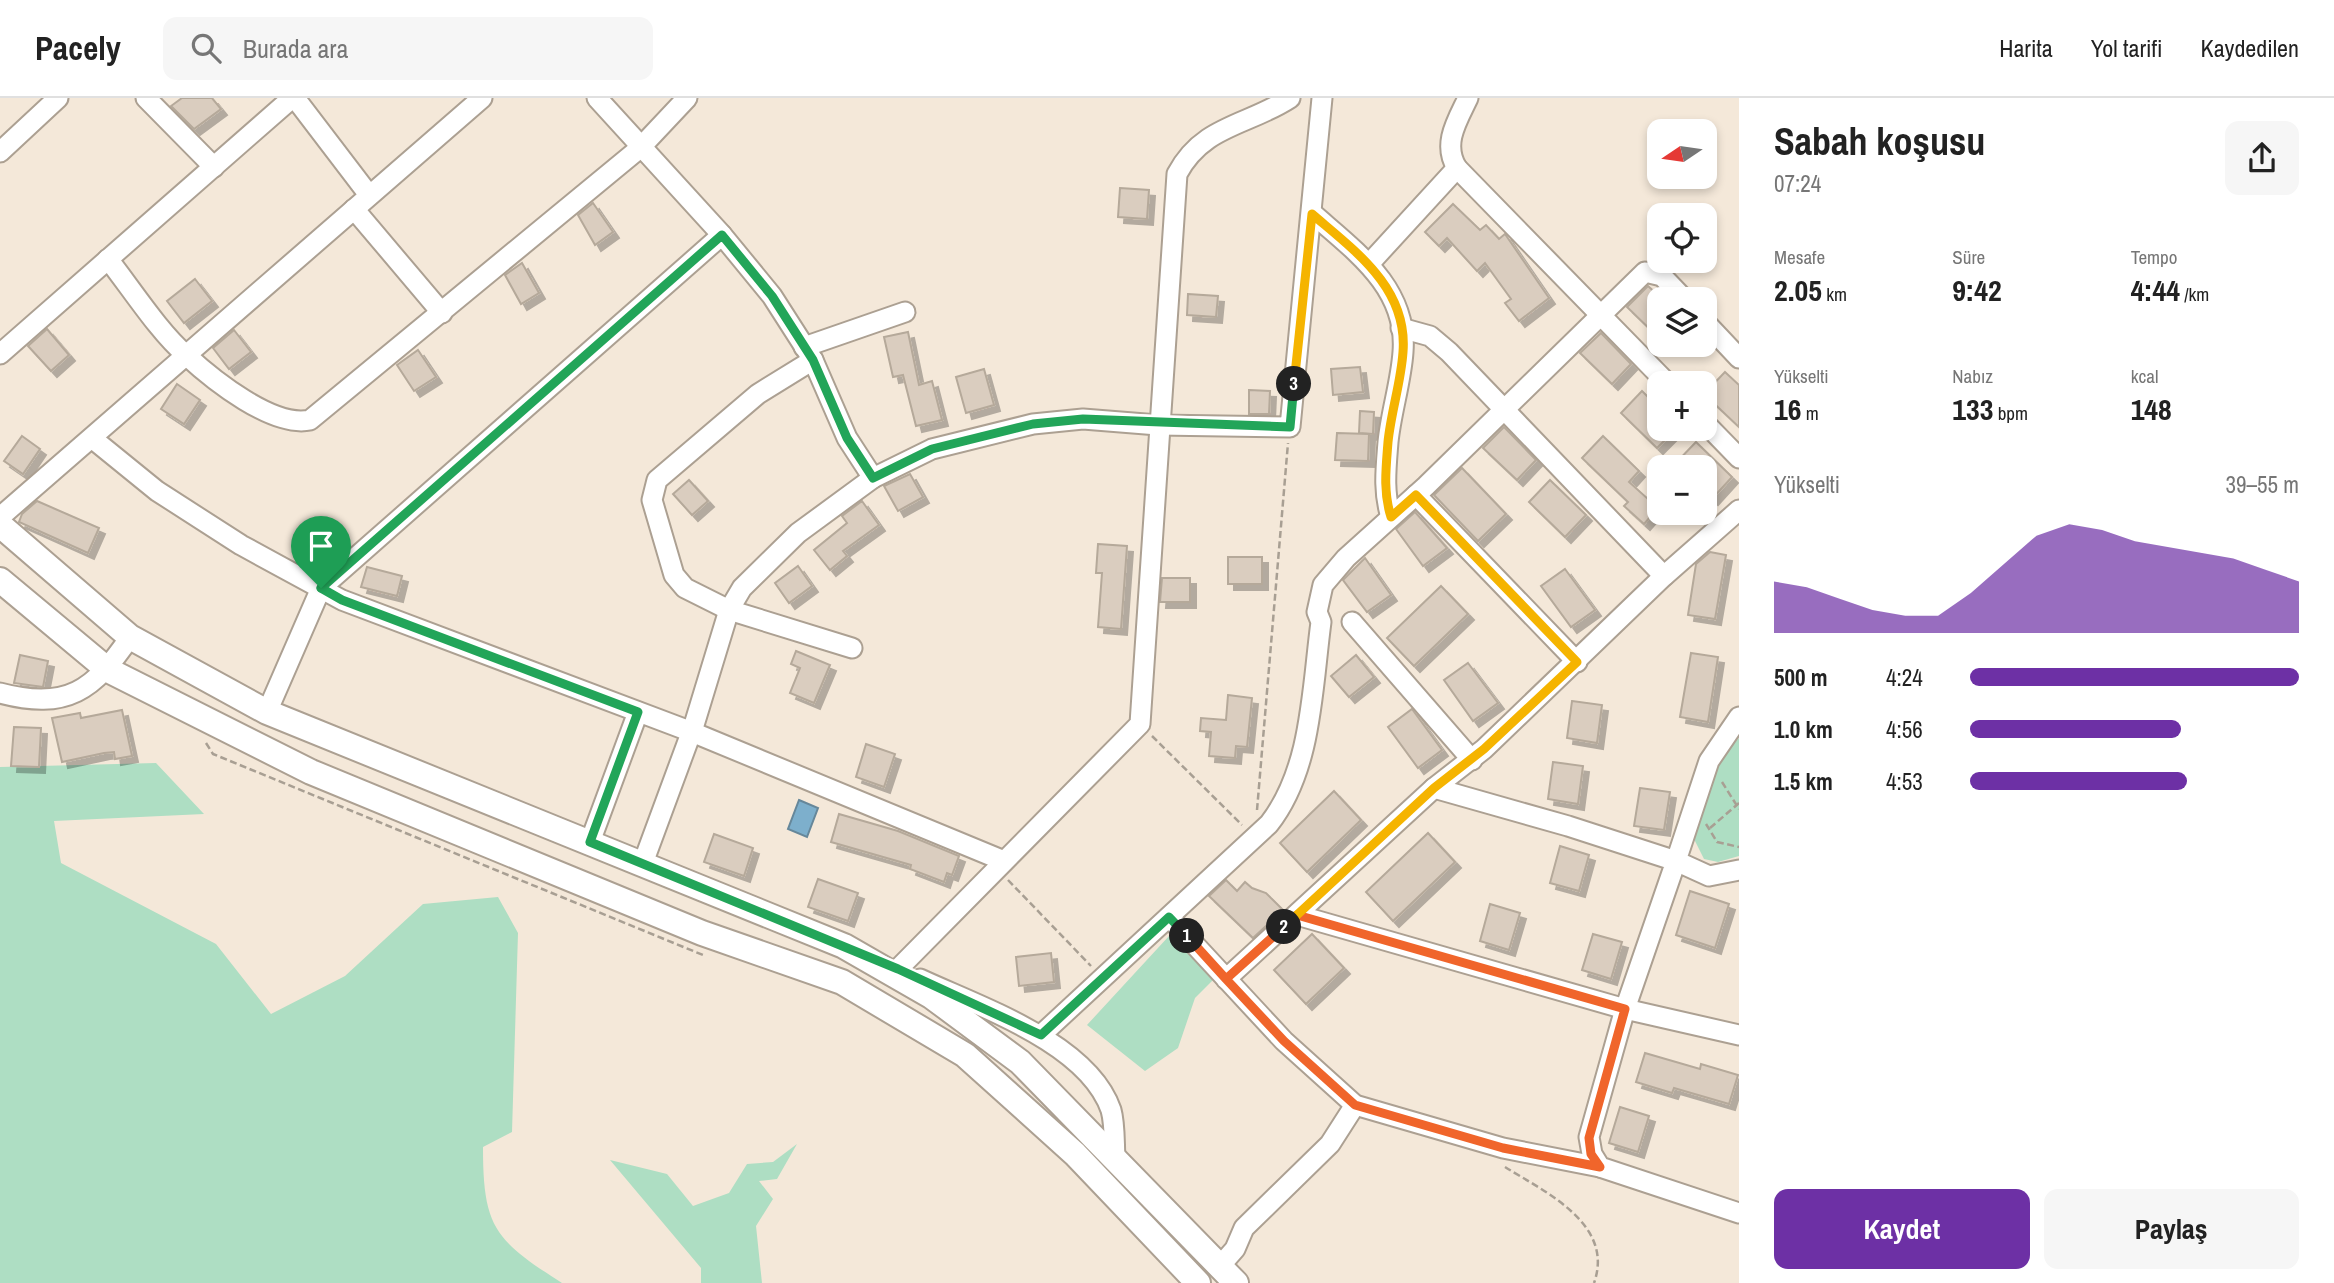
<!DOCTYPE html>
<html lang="tr">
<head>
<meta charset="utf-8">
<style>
	:root { --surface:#fff; --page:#f6f6f6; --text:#222; --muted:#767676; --line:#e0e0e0; --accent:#6d30a5 }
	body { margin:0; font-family:"Archivo Narrow",sans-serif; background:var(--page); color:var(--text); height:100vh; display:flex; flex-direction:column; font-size:26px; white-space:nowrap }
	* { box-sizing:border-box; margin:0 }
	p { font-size:23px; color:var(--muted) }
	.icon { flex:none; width:38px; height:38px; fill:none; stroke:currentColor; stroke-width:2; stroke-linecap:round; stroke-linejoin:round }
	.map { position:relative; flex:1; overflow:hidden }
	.details { display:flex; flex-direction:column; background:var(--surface); width:595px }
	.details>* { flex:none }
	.needle { width:46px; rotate:257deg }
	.fabs { position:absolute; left:1647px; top:21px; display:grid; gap:14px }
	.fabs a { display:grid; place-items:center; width:70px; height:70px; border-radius:14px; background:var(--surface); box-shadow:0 4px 10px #0003; font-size:35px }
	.pin { position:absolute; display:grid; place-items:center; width:60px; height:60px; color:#fff; margin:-72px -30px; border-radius:50% 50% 50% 0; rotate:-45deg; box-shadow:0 0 7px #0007 }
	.pin .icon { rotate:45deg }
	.km { position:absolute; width:35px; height:35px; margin:-18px; border-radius:50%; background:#222; color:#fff; font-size:19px; line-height:35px; text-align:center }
	.round { display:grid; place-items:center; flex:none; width:74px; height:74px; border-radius:14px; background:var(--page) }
	.headline { display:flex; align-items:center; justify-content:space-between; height:119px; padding:0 35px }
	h1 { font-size:38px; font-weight:700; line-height:52px }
	.metrics { display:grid; grid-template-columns:repeat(3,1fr); gap:10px; height:119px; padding:7px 35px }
	.metrics div { display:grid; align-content:center }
	.metrics b { font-size:30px; font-weight:700 }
	.metrics small { font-size:19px; font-weight:400 }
	.metrics p { font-size:19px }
	.chart { height:196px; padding:14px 35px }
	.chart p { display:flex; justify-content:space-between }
	.chart svg { width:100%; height:126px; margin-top:7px; fill:var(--accent); opacity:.7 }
	.primary-button { display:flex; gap:14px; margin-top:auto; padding:14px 35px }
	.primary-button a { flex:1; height:80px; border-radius:14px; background:var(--accent); color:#fff; font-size:28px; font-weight:700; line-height:80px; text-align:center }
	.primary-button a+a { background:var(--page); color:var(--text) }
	ul { padding:0 35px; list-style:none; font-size:23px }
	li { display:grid; grid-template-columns:112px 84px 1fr; align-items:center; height:52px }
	li i { height:18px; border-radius:9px; background:var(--accent) }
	header { display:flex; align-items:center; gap:42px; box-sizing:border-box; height:98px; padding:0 35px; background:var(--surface); border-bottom:2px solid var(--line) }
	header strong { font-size:33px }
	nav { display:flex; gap:38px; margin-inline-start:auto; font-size:24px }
	.search { width:490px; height:63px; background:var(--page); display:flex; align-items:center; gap:18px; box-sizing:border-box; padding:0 24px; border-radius:14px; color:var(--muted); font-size:26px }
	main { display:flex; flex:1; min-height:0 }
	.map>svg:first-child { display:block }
	.green { fill:#aedec3 }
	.water { fill:#7dafcc; stroke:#66879a; stroke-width:2 }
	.building { fill:#dacdbf; stroke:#b5a99a; stroke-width:2; filter:url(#shadow) }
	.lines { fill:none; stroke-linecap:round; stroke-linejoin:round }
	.minor-casing { stroke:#aca092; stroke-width:23 }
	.major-casing { stroke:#aca092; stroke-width:28 }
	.path { stroke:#a89f93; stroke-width:2.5; stroke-dasharray:7 3.5; stroke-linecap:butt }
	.minor { stroke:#fff; stroke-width:19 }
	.major { stroke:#fff; stroke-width:24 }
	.split-1-casing { stroke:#fff; stroke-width:14 }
	.split-2-casing { stroke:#fff; stroke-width:14 }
	.split-3-casing { stroke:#fff; stroke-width:14 }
	.split-4-casing { stroke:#fff; stroke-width:14 }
	.split-1 { stroke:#22a559; stroke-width:9 }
	.split-2 { stroke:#f0652b; stroke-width:9 }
	.split-3 { stroke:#f5b400; stroke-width:9 }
	.split-4 { stroke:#22a559; stroke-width:9 }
</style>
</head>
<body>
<header>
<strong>Pacely</strong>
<div class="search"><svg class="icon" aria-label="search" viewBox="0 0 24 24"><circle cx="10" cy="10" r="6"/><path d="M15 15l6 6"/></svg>Burada ara</div>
<nav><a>Harita</a><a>Yol tarifi</a><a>Kaydedilen</a></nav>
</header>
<main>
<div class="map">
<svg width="1739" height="1185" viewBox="0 0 1739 1185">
	<defs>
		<filter id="shadow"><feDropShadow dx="6" dy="6" stdDeviation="0" flood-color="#0004"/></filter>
	</defs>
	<rect width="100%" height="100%" fill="#f4e8d9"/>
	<g class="green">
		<polygon points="1739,640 1739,758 1718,764 1704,761 1692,737 1721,659"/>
		<path d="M156,665L204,716L54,723L61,765L216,846L271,916L345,878L423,806L498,799L518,835L512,1034L483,1049C483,1130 495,1142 562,1185H0V669Z"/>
		<polygon points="1169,838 1218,877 1195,900 1178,950 1145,973 1087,927"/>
		<polygon points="797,1046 777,1081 759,1083 773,1101 756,1128 762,1185 701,1185 701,1170 610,1062 667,1076 693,1108 729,1095 747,1066 773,1064"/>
	</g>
	<polygon class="water" points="799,702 818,710 807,739 788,731"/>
	<g class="building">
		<polygon points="182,0 212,0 221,11 194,31 171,8"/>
		<polygon points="1120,90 1149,92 1147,121 1118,119"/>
		<polygon points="593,105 613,134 595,147 578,117"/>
		<polygon points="1453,106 1480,132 1486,127 1499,141 1505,136 1549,200 1519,223 1505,205 1511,201 1485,165 1477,173 1447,140 1439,148 1425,134"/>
		<polygon points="522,165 539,195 521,206 505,177"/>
		<polygon points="195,181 212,203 184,225 167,203"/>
		<polygon points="1648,188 1659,198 1659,240 1627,209"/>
		<polygon points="1188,196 1218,198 1216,219 1187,217"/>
		<polygon points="47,231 69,257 51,273 28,248"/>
		<polygon points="234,232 251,254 229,271 213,250"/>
		<polygon points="908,234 919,287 932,283 942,322 916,328 903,277 893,279 884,239"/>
		<polygon points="1601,235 1631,266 1612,286 1580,255"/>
		<polygon points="418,252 436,279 414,293 397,267"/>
		<polygon points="1360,269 1363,294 1333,297 1331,271"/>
		<polygon points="984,271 994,307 966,315 956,279"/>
		<polygon points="1725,274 1739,287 1739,329 1704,296"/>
		<polygon points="177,286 200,302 184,326 161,311"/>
		<polygon points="1249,292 1270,293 1269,316 1249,316"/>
		<polygon points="1642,293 1659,310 1659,331 1676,331 1657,350 1621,315"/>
		<polygon points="1360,313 1374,314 1373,336 1359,335"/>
		<polygon points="1504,329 1536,362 1517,382 1483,350"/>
		<polygon points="1337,335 1369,336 1368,363 1335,362"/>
		<polygon points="22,338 40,351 23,376 4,363"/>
		<polygon points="1603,338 1639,373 1629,384 1658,410 1644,426 1624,408 1628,404 1582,360"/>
		<polygon points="1696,344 1732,379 1712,401 1704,394 1704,369 1672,369"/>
		<polygon points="1462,370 1506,416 1478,443 1434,397"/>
		<polygon points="910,376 923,399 898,413 884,388"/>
		<polygon points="689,382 708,403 692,417 673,396"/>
		<polygon points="1550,382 1586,417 1565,439 1529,404"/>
		<polygon points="37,403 99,430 88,455 19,424 22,416"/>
		<polygon points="862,403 879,427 843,453 847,458 830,472 814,452 847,425 842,418"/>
		<polygon points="1415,414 1447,450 1423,468 1396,431"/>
		<polygon points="1098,446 1127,448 1121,531 1098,529 1102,475 1096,475"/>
		<polygon points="1710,454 1726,457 1715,521 1688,517 1696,466"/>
		<rect x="1228" y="459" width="34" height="27"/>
		<polygon points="1365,460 1391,497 1367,514 1343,482"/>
		<polygon points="798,468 812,488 789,505 775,485"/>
		<polygon points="367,469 402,478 397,498 361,489"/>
		<polygon points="1565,471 1595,512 1571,529 1541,488"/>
		<polygon points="1162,480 1190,480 1190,504 1160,504"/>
		<polygon points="1441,488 1468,516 1414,568 1387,540"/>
		<polygon points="796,553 830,567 814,605 790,595 800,570 791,566"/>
		<polygon points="1691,555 1718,559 1708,624 1680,619"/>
		<polygon points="20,557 48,563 43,589 14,585"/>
		<polygon points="1356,557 1374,579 1349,599 1331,578"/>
		<polygon points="1468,565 1498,605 1473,623 1444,582"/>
		<polygon points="1228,597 1252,600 1247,649 1236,648 1235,660 1209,658 1211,634 1200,633 1201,620 1226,622"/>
		<polygon points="1572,603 1602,607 1597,645 1567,640"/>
		<polygon points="1412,611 1442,652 1418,670 1388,629"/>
		<polygon points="122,612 132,658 115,661 114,654 104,655 62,664 52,620 80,615 81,620"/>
		<polygon points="14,629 41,630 39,669 11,668"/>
		<polygon points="866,646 895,656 884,689 856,679"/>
		<polygon points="1553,664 1583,668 1578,706 1548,701"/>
		<polygon points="1640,690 1670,694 1664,732 1634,728"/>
		<polygon points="1334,693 1361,722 1307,774 1280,745"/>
		<polygon points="839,716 898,733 959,758 952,777 947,775 944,784 910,771 911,767 831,744"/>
		<polygon points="1428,735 1455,764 1393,823 1366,794"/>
		<polygon points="714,736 753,750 744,778 704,764"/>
		<polygon points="1560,748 1589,757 1579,793 1550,785"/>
		<polygon points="818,781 858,795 848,823 808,809"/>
		<polygon points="1226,782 1237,793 1245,784 1252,790 1266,795 1283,812 1253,840 1209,798"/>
		<polygon points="1690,793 1729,806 1715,850 1676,837"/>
		<polygon points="1490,806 1520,815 1509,852 1480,843"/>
		<polygon points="1312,836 1344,870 1306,906 1274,872"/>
		<polygon points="1593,836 1622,844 1611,881 1582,872"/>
		<polygon points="1051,855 1054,884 1019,888 1016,859"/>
		<polygon points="1645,955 1700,971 1701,966 1738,977 1729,1006 1674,990 1672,995 1636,984"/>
		<polygon points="1620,1009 1649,1018 1638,1054 1609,1045"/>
	</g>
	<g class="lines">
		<defs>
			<g id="minor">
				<polyline points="146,0 214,69"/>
				<polyline points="295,0 369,97"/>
				<polyline points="597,0 722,137 772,198 813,262 847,340 873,380"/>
				<polyline points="0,54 58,0"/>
				<polyline points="1457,70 1667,285"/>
				<polyline points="354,111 442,215"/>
				<path d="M1313,116C1355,153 1408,190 1403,254C1401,284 1391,314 1388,344C1386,370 1383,394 1391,419"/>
				<path d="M108,161C131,190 159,234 186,257C213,282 273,330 310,322L640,50L687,0"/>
				<path d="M1369,166L1457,70C1442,46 1457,23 1468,0"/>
				<polyline points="1704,223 1739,260"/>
				<polyline points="1401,230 1430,238 1449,254 1664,478"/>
				<polyline points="804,249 905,214"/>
				<polyline points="0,256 292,0"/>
				<polyline points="813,262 758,296 657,382 652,402 674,477 685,490 729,512 852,550"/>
				<polyline points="1704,324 1739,360"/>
				<polyline points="93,341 157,393 241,447 342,502 692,634 1004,763"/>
				<polyline points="1416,397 1577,564"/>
				<polyline points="0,419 482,0"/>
				<polyline points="1352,524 1472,662"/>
				<path d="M0,595C67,613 94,592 130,539"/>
				<polyline points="267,614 321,490 722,137"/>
				<polyline points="1739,619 1709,663 1676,763 1709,778 1739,772"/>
				<polyline points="1434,690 1568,728 1676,763 1625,911 1589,1039 1592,1056 1600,1069 1739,1115"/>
				<polyline points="590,744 638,614"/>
				<polyline points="643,765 694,627 729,512 742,490 798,435 873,380 932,351 1033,326 1083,321 1158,327 1290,329 1322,0"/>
				<polyline points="1297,817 1625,911 1739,937"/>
				<polyline points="1169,819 1284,943 1355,1007 1503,1050 1600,1069"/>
				<path d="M898,871L1140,626L1177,76C1203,27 1247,28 1290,0"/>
				<path d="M920,881C980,909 1088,945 1111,1012C1115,1026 1114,1045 1115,1060"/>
				<polyline points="1226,881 1434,690 1484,651 1664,478 1739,412"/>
				<path d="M1041,937L1269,726C1312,671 1312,591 1321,524L1317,514L1323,487L1346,460L1426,388L1645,174L1662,178L1684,201"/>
				<polyline points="1220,1168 1235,1151 1244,1130 1330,1046 1355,1007"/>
			</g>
			<g id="major">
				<polyline points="0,427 130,539 267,614 844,848 931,898 1020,964 1236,1185"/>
				<polyline points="0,482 108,572 311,674 702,835 842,884 965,957 1075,1056 1198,1185"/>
			</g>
		</defs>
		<use href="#minor" class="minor-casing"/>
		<use href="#major" class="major-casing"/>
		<g class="path">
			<polyline points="1152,638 1242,727"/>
			<polyline points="206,645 213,656 703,857"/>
			<polyline points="1722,684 1739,711"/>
			<polyline points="1257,712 1288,345"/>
			<polyline points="1706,726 1717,744 1739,749"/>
			<polyline points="1710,730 1739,705"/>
			<polyline points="1008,782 1091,868"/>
			<path d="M1505,1069C1545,1094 1615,1126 1594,1185"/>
		</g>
		<use href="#minor" class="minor"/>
		<use href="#major" class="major"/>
	</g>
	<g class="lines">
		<defs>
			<polyline id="split-1" points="321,490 342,502 638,614 590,744 898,871 1041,937 1169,819 1187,838"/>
			<polyline id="split-2" points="1187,838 1226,881 1297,817 1625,911 1589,1040 1591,1056 1600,1069 1503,1050 1355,1007 1284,943 1226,881 1284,829"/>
			<path id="split-3" d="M1284,829L1434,690L1484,651L1577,564L1416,397L1391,419C1383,394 1386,370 1388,344C1391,314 1401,284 1403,254C1408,190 1355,153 1312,116L1294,286"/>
			<polyline id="split-4" points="321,490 722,137 772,198 813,262 847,340 873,380 932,351 1033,326 1083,321 1290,329 1294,286"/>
		</defs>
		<use href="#split-1" class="split-1-casing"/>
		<use href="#split-2" class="split-2-casing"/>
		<use href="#split-3" class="split-3-casing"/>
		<use href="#split-4" class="split-4-casing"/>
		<use href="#split-1" class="split-1"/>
		<use href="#split-2" class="split-2"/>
		<use href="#split-3" class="split-3"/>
		<use href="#split-4" class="split-4"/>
	</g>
</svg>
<div class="fabs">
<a><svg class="needle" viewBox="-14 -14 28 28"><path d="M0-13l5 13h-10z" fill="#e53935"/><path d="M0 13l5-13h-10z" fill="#767676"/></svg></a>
<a><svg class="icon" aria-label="locate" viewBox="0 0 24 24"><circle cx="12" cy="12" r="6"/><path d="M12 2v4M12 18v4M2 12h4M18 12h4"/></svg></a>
<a><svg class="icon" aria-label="layers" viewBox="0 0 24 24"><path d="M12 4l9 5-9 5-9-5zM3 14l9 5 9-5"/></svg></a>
<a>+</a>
<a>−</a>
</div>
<div class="pin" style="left:321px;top:490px;background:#1e9e55"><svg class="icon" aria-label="arrive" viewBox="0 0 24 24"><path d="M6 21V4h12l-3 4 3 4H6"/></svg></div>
<b class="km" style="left:1187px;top:838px">1</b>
<b class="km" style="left:1284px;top:829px">2</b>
<b class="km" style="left:1294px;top:286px">3</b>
</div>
<section class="details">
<div class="headline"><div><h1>Sabah koşusu</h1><p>07:24</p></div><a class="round"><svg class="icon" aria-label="share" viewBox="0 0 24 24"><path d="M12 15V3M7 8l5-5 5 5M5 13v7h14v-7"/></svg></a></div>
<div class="metrics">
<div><p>Mesafe</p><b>2.05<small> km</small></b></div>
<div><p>Süre</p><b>9:42</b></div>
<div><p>Tempo</p><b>4:44<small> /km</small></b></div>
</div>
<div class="metrics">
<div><p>Yükselti</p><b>16<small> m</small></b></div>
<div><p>Nabız</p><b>133<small> bpm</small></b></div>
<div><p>kcal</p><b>148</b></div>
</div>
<div class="chart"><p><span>Yükselti</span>39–55 m</p>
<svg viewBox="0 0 160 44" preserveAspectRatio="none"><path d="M0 44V26L10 28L20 32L30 36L40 38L50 38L60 30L70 20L80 10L90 6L100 8L110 12L120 14L130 16L140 18L150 22L160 26V44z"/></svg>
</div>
<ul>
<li><b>500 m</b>4:24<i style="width:100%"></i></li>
<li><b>1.0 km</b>4:56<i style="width:64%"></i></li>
<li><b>1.5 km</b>4:53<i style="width:66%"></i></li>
</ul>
<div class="primary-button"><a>Kaydet</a><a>Paylaş</a></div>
</section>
</main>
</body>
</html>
